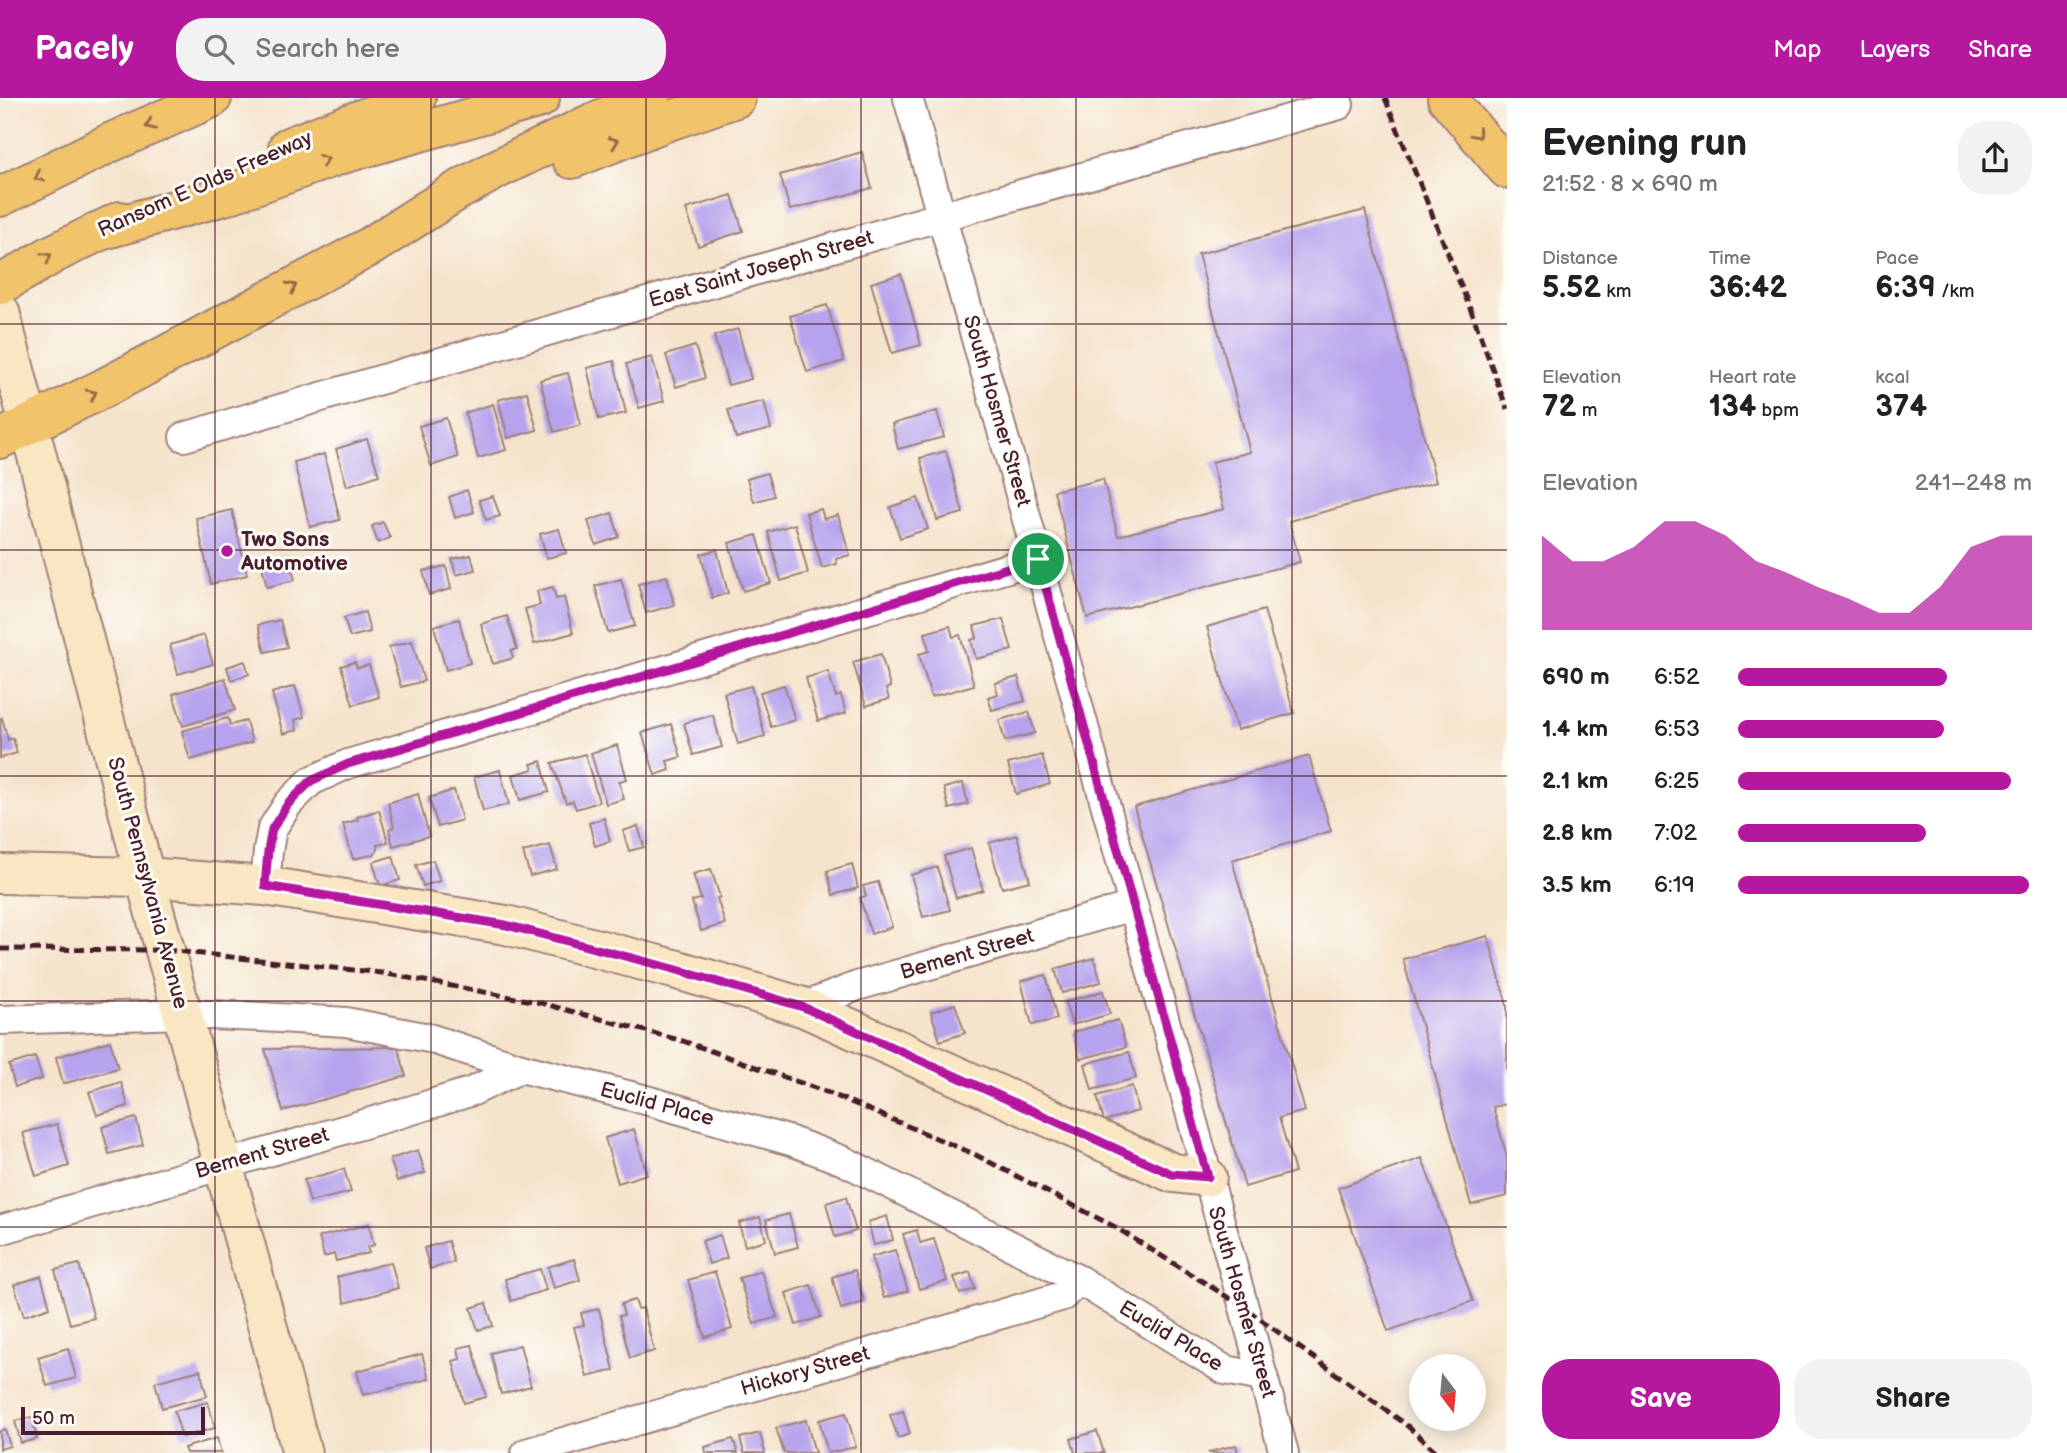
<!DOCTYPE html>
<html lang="en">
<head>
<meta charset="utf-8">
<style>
	:root { --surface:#fff; --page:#f2f2f2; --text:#202124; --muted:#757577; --accent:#b5179e }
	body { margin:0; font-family:"Balsamiq Sans",sans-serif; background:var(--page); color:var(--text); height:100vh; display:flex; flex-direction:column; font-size:26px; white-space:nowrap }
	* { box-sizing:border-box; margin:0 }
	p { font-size:23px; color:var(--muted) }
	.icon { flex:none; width:38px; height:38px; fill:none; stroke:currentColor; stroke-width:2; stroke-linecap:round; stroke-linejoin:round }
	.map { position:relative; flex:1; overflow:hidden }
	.panel { display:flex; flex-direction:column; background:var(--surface); width:560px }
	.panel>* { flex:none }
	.needle { width:46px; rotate:164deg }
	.buttons { position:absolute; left:1409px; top:1256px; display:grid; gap:14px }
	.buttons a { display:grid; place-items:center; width:77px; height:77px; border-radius:50%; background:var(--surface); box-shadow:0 4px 18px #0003; font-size:35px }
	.scale { position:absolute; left:21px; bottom:18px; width:184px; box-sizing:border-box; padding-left:7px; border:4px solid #4a1f2b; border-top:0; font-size:19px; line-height:24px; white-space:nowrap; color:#4a1f2b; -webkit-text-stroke:5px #fdfcf7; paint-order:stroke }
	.pin { position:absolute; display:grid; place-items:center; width:60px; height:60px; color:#fff; margin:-30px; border:4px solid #fff; border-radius:50%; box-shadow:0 2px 7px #0007 }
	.round { display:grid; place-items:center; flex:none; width:74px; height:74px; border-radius:28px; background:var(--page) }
	.headline { display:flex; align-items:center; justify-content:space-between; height:119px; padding:0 35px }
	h1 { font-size:38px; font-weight:600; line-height:52px }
	.figures { display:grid; grid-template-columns:repeat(3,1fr); gap:10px; height:119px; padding:7px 35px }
	.figures div { display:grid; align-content:center }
	.figures b { font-size:30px; font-weight:600 }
	.figures small { font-size:19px; font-weight:400 }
	.figures p { font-size:19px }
	.chart { height:196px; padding:14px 35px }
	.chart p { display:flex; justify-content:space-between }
	.chart svg { width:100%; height:126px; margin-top:7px; fill:var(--accent); opacity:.7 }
	.cta { display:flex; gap:14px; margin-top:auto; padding:14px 35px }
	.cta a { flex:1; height:80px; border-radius:28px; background:var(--accent); color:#fff; font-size:28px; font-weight:600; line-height:80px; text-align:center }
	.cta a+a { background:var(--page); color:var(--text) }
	ul { padding:0 35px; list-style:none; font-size:23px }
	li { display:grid; grid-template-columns:112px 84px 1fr; align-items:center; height:52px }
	li i { height:18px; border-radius:9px; background:var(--accent) }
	header { display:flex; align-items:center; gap:42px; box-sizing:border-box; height:98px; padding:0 35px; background:var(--accent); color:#fff }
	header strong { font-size:33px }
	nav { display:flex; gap:38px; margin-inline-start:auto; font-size:24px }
	.search { width:490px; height:63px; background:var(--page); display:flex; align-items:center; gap:18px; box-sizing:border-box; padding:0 24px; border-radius:28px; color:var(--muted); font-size:26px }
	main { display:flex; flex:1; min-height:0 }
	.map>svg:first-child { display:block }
	.building { fill:#b6a3ed }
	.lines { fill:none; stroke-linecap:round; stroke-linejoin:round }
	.street-casing { stroke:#a0817b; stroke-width:32 }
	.secondary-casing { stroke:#a0817b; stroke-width:42 }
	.highway-casing { stroke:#a0817b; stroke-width:42 }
	.street { stroke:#fff; stroke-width:28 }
	.secondary { stroke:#f9e7c3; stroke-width:38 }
	.highway { stroke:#f1c36a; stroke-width:38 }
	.rail { stroke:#4a1f2b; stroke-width:5; stroke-dasharray:10 5; stroke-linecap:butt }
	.oneway { stroke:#956947 }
	.route-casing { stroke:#fff; stroke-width:14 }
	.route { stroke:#b5179e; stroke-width:9 }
	.grid { fill:none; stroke:#4a1f2b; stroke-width:2; stroke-opacity:0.55 }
	.poi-dot { fill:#b5179e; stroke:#fdfcf7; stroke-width:2.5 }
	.labels { text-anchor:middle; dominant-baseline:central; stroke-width:6; stroke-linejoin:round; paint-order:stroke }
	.street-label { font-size:21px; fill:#4a1f2b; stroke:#fdfcf7 }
	.poi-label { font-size:21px; font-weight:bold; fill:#4a1f2b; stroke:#fdfcf7; text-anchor:start }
</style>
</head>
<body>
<header>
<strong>Pacely</strong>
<div class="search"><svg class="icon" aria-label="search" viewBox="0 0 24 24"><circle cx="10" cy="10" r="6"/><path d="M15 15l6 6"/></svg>Search here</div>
<nav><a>Map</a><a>Layers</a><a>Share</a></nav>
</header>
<main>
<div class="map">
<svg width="1507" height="1355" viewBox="0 0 1507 1355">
	<rect width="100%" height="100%" fill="#fdfcf7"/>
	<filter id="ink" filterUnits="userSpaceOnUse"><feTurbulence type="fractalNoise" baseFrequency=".0143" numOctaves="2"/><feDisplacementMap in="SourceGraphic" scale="14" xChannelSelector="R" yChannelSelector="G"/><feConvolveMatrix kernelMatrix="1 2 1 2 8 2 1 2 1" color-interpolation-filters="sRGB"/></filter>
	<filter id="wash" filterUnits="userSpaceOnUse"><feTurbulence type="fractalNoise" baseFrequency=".00686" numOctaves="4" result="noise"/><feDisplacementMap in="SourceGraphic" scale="28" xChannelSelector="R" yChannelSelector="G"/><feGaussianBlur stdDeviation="1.57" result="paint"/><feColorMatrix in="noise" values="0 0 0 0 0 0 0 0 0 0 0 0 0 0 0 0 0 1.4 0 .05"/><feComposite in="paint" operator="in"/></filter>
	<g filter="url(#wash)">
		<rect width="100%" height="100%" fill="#f5e3cb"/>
		<g id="blocks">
			<g class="building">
				<polygon points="862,54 872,90 790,112 780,77"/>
				<polygon points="732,97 743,133 698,148 686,111"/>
				<polygon points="1365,112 1436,384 1289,423 1300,464 1087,520 1054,393 1103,381 1118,438 1224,411 1212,364 1250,354 1198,156"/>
				<polygon points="901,176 921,247 892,255 871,185"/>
				<polygon points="827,207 844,263 807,274 790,218"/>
				<polygon points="738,231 751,281 728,287 714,238"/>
				<polygon points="695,248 705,280 676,289 666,257"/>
				<polygon points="652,259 664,303 639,310 626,266"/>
				<polygon points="614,263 626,315 599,321 587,270"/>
				<polygon points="568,275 581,327 554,334 540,282"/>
				<polygon points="527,294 537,332 508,340 498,302"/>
				<polygon points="764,303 771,331 736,340 728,312"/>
				<polygon points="493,306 506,352 478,360 465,315"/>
				<polygon points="937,313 944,339 898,351 892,326"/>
				<polygon points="446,320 458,359 431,368 419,328"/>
				<polygon points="367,341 379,377 347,388 336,351"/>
				<polygon points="946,353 963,415 937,422 920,360"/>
				<polygon points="324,356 340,422 310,429 294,364"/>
				<polygon points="767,375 774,398 754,404 747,381"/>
				<polygon points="467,392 474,414 455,420 449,399"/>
				<polygon points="493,398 500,418 486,422 479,402"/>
				<polygon points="918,400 928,431 900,440 890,409"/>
				<polygon points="821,411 824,421 838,417 850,457 836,461 837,466 822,470 806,415"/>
				<polygon points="232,412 247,477 211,486 196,420"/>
				<polygon points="612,415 619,439 596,447 588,423"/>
				<polygon points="383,424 390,440 378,445 372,428"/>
				<polygon points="795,426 808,475 781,483 768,434"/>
				<polygon points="559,431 566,455 547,460 540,436"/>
				<polygon points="757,437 771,485 743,493 729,445"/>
				<polygon points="717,452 728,495 712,500 701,456"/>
				<polygon points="288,457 295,482 267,489 261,464"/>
				<polygon points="471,457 475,472 456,477 452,461"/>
				<polygon points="446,468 451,491 429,497 423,473"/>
				<polygon points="667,478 674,507 646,515 638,486"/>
				<polygon points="621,481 635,528 608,535 595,488"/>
				<polygon points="553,489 556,501 564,499 573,535 534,546 525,511 540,507 537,493"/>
				<polygon points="1264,512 1294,615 1237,632 1207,529"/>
				<polygon points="365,514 370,534 350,539 344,520"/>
				<polygon points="507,518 517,551 511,553 513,560 493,566 481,526"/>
				<polygon points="459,521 470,565 446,572 434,528"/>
				<polygon points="1003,521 1012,552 976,561 971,542 977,540 974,528"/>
				<polygon points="280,522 287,549 265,554 258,527"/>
				<polygon points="950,528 953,539 960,537 974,587 931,599 919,556 929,553 925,535"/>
				<polygon points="204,537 213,566 178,576 170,547"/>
				<polygon points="412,543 424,583 401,589 389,549"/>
				<polygon points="881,556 890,589 886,591 889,601 866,608 853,564"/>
				<polygon points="245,563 249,576 231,582 227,569"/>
				<polygon points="355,564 357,570 369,567 379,599 353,607 341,568"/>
				<polygon points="828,573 836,599 841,597 846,615 818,623 806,580"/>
				<polygon points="1018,579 1025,603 992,612 988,599 998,596 995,585"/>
				<polygon points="225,580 235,612 183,628 173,596"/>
				<polygon points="784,587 795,622 771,629 760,594"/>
				<polygon points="295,588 304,619 295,622 297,632 283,636 272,595"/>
				<polygon points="751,588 765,638 738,646 724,595"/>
				<polygon points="1029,614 1035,635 1005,643 999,622"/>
				<polygon points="713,617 722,649 693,657 684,625"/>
				<polygon points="2,620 8,642 13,640 17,655 0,660 0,621"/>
				<polygon points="228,620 230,627 246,623 252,644 190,662 182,633"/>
				<polygon points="671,626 681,659 667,663 670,672 655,677 642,635"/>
				<polygon points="617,647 627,681 619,683 624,701 606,706 591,655"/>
				<polygon points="585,656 599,704 576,711 573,703 566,705 552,665"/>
				<polygon points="1042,657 1050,686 1016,696 1008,666"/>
				<polygon points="1309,658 1331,733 1232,762 1305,1013 1279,1020 1295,1074 1245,1089 1134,709"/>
				<polygon points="541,663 549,694 520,702 513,677 533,671 531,666"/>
				<polygon points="500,672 509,706 483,713 474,679"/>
				<polygon points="963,685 968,706 949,711 944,690"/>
				<polygon points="454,692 462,722 438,729 429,700"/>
				<polygon points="418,696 429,738 393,748 389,731 394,729 388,705"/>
				<polygon points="379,712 388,744 377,747 378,751 375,756 353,761 343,726 358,722 357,719"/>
				<polygon points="604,720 610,743 595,748 589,725"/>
				<polygon points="638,728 644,749 629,753 623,733"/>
				<polygon points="1017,737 1030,783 1002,790 989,745"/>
				<polygon points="550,747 557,771 530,778 523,754"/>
				<polygon points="971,750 983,792 956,800 944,758"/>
				<polygon points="393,758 400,782 380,788 373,764"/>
				<polygon points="433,762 440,783 423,788 416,767"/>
				<polygon points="852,766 858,790 833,797 827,773"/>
				<polygon points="937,769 950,812 923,819 911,777"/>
				<polygon points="711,771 720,799 717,800 725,826 701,833 692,803 701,801 693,776"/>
				<polygon points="878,784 892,829 871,836 860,800 866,798 863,788"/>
				<polygon points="1488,838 1507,907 1507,1006 1493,1009 1507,1059 1507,1098 1471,1107 1403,861"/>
				<polygon points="1094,860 1101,884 1062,895 1055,871"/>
				<polygon points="1046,877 1057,921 1032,927 1021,883"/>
				<polygon points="1103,893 1110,916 1072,927 1065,904"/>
				<polygon points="955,906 965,935 940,943 931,914"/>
				<polygon points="1118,922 1126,949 1080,961 1073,934"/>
				<polygon points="110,943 118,970 63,986 56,959"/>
				<polygon points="398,949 406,978 283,1013 265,951"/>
				<polygon points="1129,954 1136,980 1092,992 1085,966"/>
				<polygon points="35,959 42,981 15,989 9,967"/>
				<polygon points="121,984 128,1008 97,1017 89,994"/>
				<polygon points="1132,988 1138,1013 1104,1023 1097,998"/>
				<polygon points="136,1020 143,1047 109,1056 102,1029"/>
				<polygon points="57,1026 69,1068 36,1078 23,1035"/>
				<polygon points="634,1031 647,1076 618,1085 605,1040"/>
				<polygon points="418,1052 425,1075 397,1083 390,1061"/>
				<polygon points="1422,1060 1473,1203 1388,1233 1338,1090"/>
				<polygon points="344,1071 351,1094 310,1104 304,1082"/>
				<polygon points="846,1099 856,1133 835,1139 826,1105"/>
				<polygon points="789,1116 798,1149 775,1155 766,1122"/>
				<polygon points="887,1118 893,1142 874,1147 868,1124"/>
				<polygon points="760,1119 766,1142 745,1148 739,1125"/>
				<polygon points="369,1126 374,1147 367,1149 369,1155 336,1163 334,1156 324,1159 319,1139"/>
				<polygon points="917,1132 920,1145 934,1141 947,1183 919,1191 903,1136"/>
				<polygon points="720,1137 727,1160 709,1166 702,1143"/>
				<polygon points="448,1143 454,1164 430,1171 424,1150"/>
				<polygon points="895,1152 908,1193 884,1200 871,1159"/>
				<polygon points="574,1161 580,1182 554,1190 548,1169"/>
				<polygon points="391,1164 398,1190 345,1205 337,1179"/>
				<polygon points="79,1166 94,1220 70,1226 55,1172"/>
				<polygon points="540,1171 546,1192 511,1203 505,1181"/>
				<polygon points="855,1172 864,1204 841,1211 832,1179"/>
				<polygon points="761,1173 777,1219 754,1226 739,1180"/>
				<polygon points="715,1174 732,1231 705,1239 688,1182"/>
				<polygon points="970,1174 975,1191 960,1196 954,1179"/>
				<polygon points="41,1178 50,1209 24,1218 14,1187"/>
				<polygon points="811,1187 821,1219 796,1227 786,1195"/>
				<polygon points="635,1202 638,1211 643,1210 654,1253 630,1260 619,1218 624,1217 621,1206"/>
				<polygon points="486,1205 493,1228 478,1232 471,1210"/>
				<polygon points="599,1211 614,1272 587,1279 574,1229 584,1227 581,1215"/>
				<polygon points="472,1247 486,1299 464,1305 453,1263 460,1261 458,1250"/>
				<polygon points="520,1247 531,1288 501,1296 491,1255"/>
				<polygon points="68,1250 76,1280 47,1288 38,1259"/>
				<polygon points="422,1256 429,1281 363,1297 357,1273"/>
				<polygon points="200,1272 207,1298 162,1310 155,1284"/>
				<polygon points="208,1304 215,1330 182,1339 174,1313"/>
				<polygon points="903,1313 910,1336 898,1340 890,1317"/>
				<polygon points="846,1315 856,1349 828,1355 819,1322"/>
				<polygon points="32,1319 37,1341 21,1345 15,1323"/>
				<polygon points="806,1322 815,1355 784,1355 776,1330"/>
				<polygon points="5,1331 10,1348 0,1351 0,1333"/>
				<polygon points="1097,1333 1104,1355 1075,1355 1071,1341"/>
				<polygon points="760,1335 765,1355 744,1355 740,1340"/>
				<polygon points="217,1340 221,1355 186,1355 184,1350"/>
				<polygon points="733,1341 738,1355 706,1355 705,1349"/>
				<polygon points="1236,1347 1238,1355 1209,1355 1209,1354"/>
			</g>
		</g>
	</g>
	<g filter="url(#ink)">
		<use href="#blocks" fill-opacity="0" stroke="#a0817b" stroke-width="2"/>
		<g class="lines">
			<defs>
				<g id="street">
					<polyline points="908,0 1016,382 1284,1355"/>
					<polyline points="184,339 911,127 1339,7"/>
					<polyline points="265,788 268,753 272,731 288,706 311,683 348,666 1038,461"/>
					<polyline points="803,909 857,888 1133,808"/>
					<polyline points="0,922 183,916 262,919 346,924 429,940 521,970 635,999 791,1043 844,1063 1079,1182 1225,1272 1263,1279"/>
					<polyline points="0,1132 412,1012 473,993 521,970"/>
					<polyline points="526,1355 1063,1198 1079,1182"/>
				</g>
				<g id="secondary">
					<polyline points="0,214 145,779 302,1355"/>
					<polyline points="0,776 145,779 265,788 506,827 674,871 803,909 1173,1075 1207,1079"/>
				</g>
				<g id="highway">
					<polyline points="1447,0 1507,71"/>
					<polyline points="288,49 416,0"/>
					<polyline points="572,61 660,26 736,0"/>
					<polyline points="0,99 112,44 212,0"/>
					<polyline points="96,134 227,97 339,57 540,0"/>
					<polyline points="0,187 53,156 120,123"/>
					<polyline points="0,341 104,290 371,148 457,93 499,70 594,24 650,0"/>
				</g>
			</defs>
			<use href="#street" class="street-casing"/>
			<use href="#secondary" class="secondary-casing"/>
			<use href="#highway" class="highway-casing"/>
			<use href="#street" class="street"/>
			<use href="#secondary" class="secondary"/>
			<use href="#highway" class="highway"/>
			<g class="rail">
				<polyline points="1385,0 1474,220 1507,311"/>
				<polyline points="0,851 165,852 382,875 537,904 683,943 829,995 974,1056 1115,1129 1242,1208 1404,1325 1438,1355"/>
			</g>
		</g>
		<defs><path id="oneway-chevron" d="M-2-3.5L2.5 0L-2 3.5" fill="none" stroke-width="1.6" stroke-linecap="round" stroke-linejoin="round" transform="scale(1.75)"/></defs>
		<g class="oneway">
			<use href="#oneway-chevron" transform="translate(150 27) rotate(156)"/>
			<use href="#oneway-chevron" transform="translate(1477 36) rotate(50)"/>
			<use href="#oneway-chevron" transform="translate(614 44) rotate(-21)"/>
			<use href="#oneway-chevron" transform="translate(324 62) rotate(-18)"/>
			<use href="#oneway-chevron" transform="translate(39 79) rotate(154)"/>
			<use href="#oneway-chevron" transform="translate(47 159) rotate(-29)"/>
			<use href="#oneway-chevron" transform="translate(292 189) rotate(-28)"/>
			<use href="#oneway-chevron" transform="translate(92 296) rotate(-26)"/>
		</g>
	</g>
	<g class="lines" filter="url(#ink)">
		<defs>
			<polygon id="route" points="1038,461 1208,1079 1172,1076 803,909 674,871 506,827 265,788 268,753 272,731 288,706 311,683 348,666"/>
		</defs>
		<use href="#route" class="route-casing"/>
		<use href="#route" class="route"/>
	</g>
	<path class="grid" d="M215,0V1355M431,0V1355M646,0V1355M861,0V1355M1076,0V1355M1292,0V1355M0,226H1507M0,452H1507M0,678H1507M0,903H1507M0,1129H1507"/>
	<circle class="poi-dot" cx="227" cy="453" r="7"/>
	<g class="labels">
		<g class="street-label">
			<text transform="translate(205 86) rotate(-24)">Ransom E Olds Freeway</text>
			<text transform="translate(761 171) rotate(-16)">East Saint Joseph Street</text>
			<text transform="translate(997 313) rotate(74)">South Hosmer Street</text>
			<text transform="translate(148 785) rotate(75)">South Pennsylvania Avenue</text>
			<text transform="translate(967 856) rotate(-16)">Bement Street</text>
			<text transform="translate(657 1006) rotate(15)">Euclid Place</text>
			<text transform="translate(262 1055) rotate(-16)">Bement Street</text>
			<text transform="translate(1242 1204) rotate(74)">South Hosmer Street</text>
			<text transform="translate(1171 1238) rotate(31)">Euclid Place</text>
			<text transform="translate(805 1273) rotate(-16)">Hickory Street</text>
		</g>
		<g class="poi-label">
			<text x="241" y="441">Two Sons<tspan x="241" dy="24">Automotive</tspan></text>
		</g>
	</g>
</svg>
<div class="buttons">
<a><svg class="needle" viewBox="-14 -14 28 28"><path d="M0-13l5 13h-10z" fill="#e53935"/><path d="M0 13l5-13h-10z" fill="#757577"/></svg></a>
</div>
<div class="scale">50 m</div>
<div class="pin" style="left:1038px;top:461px;background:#1e9e55"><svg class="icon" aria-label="arrive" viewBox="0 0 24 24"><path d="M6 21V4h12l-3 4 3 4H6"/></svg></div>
</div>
<section class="panel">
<div class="headline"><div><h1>Evening run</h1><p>21:52 · 8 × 690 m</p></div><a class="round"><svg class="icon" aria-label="share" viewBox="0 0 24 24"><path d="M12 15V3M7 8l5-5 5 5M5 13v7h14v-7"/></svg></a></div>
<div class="figures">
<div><p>Distance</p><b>5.52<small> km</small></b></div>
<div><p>Time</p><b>36:42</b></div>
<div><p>Pace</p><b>6:39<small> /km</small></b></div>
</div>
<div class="figures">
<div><p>Elevation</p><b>72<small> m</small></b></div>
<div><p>Heart rate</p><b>134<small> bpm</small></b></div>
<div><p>kcal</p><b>374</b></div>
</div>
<div class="chart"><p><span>Elevation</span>241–248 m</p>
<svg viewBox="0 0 160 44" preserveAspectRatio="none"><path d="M0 44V11L10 20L20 20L30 15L40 6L50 6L60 11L70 20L80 24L90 29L100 33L110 38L120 38L130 29L140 15L150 11L160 11V44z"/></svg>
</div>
<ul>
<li><b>690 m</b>6:52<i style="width:71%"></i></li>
<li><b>1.4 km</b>6:53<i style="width:70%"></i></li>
<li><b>2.1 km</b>6:25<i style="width:93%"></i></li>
<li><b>2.8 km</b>7:02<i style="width:64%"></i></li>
<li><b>3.5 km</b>6:19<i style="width:99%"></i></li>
</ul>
<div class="cta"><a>Save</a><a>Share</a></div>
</section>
</main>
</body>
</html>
